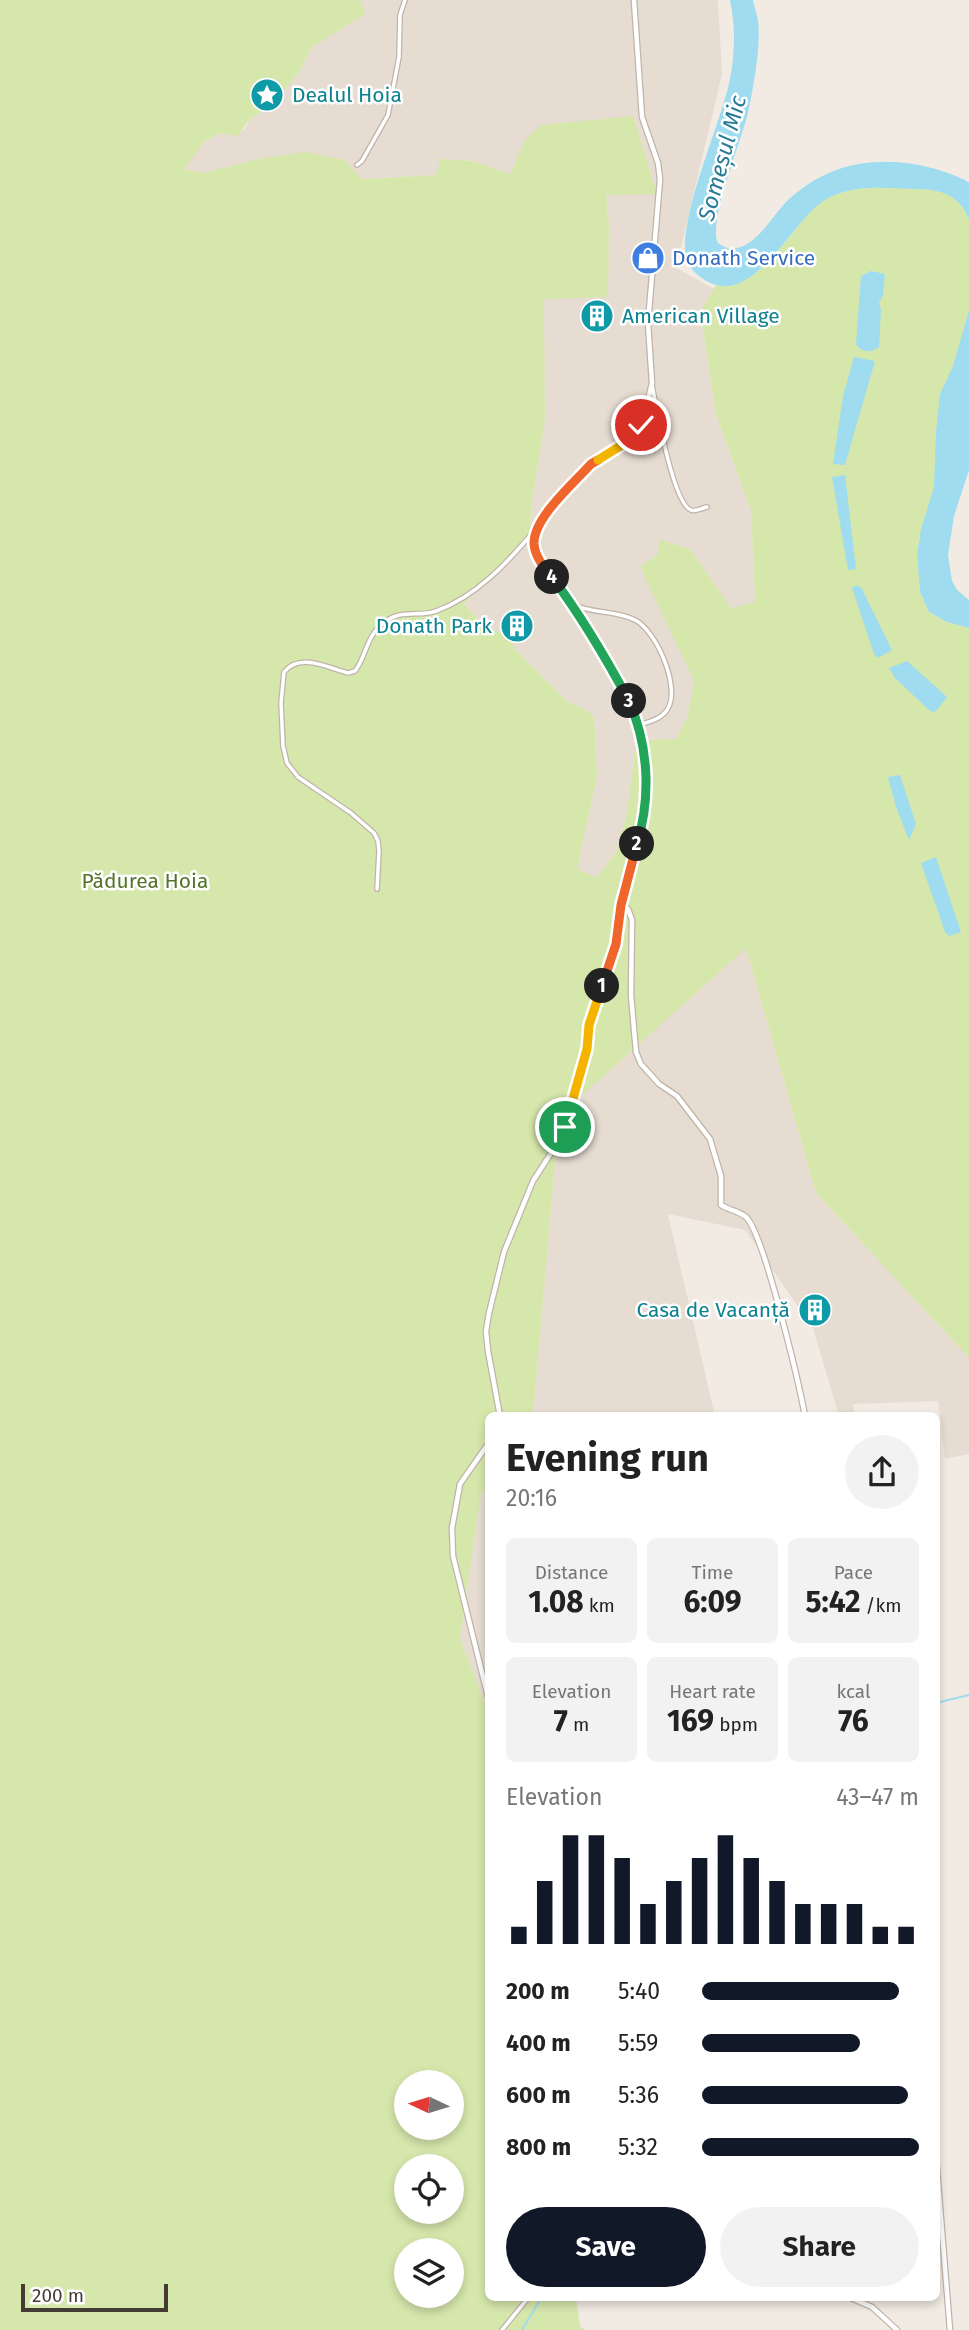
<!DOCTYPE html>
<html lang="en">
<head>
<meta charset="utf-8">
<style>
	:root { --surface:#fff; --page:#f2f2f2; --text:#222; --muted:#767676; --accent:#111827 }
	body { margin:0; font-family:"Fira Sans",sans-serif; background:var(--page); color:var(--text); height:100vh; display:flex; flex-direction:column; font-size:26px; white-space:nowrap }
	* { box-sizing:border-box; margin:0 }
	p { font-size:23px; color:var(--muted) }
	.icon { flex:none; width:38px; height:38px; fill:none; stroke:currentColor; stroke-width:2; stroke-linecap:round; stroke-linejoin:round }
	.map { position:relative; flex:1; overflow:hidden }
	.sheet { position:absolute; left:485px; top:1412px; width:455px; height:889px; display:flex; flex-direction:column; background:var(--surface); border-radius:10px; box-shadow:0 4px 10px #0003 }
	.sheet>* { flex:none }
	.needle { width:46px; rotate:274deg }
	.controls { position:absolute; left:394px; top:2070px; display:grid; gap:14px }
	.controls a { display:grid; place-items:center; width:70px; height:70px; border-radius:50%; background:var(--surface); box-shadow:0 4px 10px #0003; font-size:35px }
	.scale { position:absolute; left:21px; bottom:18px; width:147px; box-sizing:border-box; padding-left:7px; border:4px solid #443b34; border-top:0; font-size:19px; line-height:24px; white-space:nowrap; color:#443b34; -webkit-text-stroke:5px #fff; paint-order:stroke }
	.pin { position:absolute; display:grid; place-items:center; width:60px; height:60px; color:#fff; margin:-30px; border:4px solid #fff; border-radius:50%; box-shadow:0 2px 7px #0007 }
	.km { position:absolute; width:35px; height:35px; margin:-18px; border-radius:50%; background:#222; color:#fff; font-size:19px; line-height:35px; text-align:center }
	.round { display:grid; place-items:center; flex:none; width:74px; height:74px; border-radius:37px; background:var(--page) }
	.overview { display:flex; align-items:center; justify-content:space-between; height:119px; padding:0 21px }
	h1 { font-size:38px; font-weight:700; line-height:52px }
	.stats { display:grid; grid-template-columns:repeat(3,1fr); gap:10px; height:119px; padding:7px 21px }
	.stats div { display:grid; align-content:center; border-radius:10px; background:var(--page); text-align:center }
	.stats b { font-size:30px; font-weight:700 }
	.stats small { font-size:19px; font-weight:400 }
	.stats p { font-size:19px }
	.chart { height:196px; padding:14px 21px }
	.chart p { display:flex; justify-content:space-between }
	.chart svg { width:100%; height:126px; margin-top:7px; stroke:var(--accent); stroke-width:6 }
	.action { display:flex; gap:14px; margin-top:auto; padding:14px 21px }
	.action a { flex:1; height:80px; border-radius:42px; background:var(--accent); color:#fff; font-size:28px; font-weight:700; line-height:80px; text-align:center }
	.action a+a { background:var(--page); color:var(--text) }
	ul { padding:0 21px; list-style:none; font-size:23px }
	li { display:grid; grid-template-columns:112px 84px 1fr; align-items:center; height:52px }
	li i { height:18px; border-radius:9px; background:var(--accent) }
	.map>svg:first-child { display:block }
	.residential { fill:#e6dcd2 }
	.green { fill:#d6e7ac; fill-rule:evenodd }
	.water { fill:#9fdcf0 }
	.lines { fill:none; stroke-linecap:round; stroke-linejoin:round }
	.stream { stroke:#9fdcf0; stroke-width:2 }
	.minor-casing { stroke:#c0b4a9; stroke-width:6 }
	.tertiary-casing { stroke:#c0b4a9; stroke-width:7 }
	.minor { stroke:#fff; stroke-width:3.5 }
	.tertiary { stroke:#fff; stroke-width:4.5 }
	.split-1-casing { stroke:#fff; stroke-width:14 }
	.split-2-casing { stroke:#fff; stroke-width:14 }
	.split-3-casing { stroke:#fff; stroke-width:14 }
	.split-4-casing { stroke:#fff; stroke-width:14 }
	.split-5-casing { stroke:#fff; stroke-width:14 }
	.split-6-casing { stroke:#fff; stroke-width:14 }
	.split-1 { stroke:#f5b400; stroke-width:9 }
	.split-2 { stroke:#f0652b; stroke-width:9 }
	.split-3 { stroke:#22a559; stroke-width:9 }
	.split-4 { stroke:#22a559; stroke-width:9 }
	.split-5 { stroke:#f0652b; stroke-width:9 }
	.split-6 { stroke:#f5b400; stroke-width:9 }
	.labels { text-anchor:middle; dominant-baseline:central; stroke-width:5; stroke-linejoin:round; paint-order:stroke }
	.culture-label { font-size:21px; fill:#0d838f; stroke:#fff; text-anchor:start }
	.shop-label { font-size:21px; fill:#366cbe; stroke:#fff; text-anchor:start }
	.park-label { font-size:21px; fill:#527527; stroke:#fff }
	.water-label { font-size:23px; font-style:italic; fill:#297b98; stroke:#fff }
</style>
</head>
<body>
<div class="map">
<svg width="969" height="2330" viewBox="0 0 969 2330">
	<rect width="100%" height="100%" fill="#f2ebe4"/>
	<g class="residential">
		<polygon points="360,0 718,0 722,74 676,268 714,289 700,313 716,415 751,511 755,603 731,608 691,550 660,539 657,555 641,567 694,681 687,718 676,739 636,740 627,812 617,850 597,879 577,869 597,777 594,716 579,706 569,703 514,648 506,631 497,632 479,620 464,604 530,539 531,509 545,419 544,298 609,225 606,194 656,193 524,142 510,175 474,161 441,159 436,175 362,179 344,160 258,159 202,173 183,169 204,142 221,133 232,135 245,129 250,119 270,108 300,71 312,47 365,14"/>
		<polygon points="746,947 816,1193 969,1358 969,1454 945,1459 938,1401 853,1404 855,1416 839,1416 813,1328 745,1230 668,1214 715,1416 533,1416 559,1116"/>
		<polygon points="488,1487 488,1710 460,1639 481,1492"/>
	</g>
	<path class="green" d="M0,0H360L366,14L312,47L300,71L270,108L250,119L239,134L236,136L221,133L204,142L184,169L202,173L258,159L305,152L344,160L362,179L436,175L440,159L473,161L510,174L524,142L541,125L633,116L657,194L606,195L609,225L608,297L544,299L545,419L531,509L530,539L464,604L479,620L497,632L506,631L514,648L569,703L579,706L594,716L597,777L577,869L597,878L617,850L627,812L636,740L676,739L687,718L694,681L640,567L657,555L660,539L691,550L731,608L755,602L751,511L716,415L700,312L716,285C761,294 792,222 823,201C831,196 843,191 853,190C871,186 934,186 949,194C959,199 965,209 969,219V414L934,487L919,539L917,555L920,592L929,612L947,622L969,628V1358L816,1193L746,948L559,1116L533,1416H488V1487L481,1493L460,1639L488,1710V2298H576L580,2326L585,2330H0ZM406,2082H452V2128H406ZM406,2166H452V2212H406ZM406,2250H452V2296H406Z"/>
	<g class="water">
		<path d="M730,0H753C754,7 757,14 758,21C761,46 754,83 749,108C744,136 707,221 718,243C747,265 771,216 788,200C800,189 814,179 829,173C871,154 925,161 965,180L969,183V219C958,193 939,189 913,189C884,188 852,184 825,200C796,217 762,290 722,286C709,285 689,272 686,258C678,218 719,127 729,84C735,56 736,28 730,0Z"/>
		<path d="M871,271L885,274L883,295L879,303L881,309L879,347C871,353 862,353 856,344L861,276Z"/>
		<polygon points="969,311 969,470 954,516 948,555 952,581 957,590 969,600 969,628 947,622 929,612 920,592 917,555 921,529 934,487 936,432 940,394 953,366"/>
		<polygon points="854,357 875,361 845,465 833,464 843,396"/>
		<polygon points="845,475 856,569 848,570 832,477"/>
		<polygon points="857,585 862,589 892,650 878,658 874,654 852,588"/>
		<polygon points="907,661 947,697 935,712 930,711 895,678 889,668"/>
		<polygon points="900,775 916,824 909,840 896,807 888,777"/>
		<polygon points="936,857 961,932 949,936 945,932 921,863"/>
	</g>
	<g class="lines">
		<g class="stream">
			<polyline points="936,1703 969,1695"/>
			<polyline points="522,2330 541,2298"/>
		</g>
		<defs>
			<g id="minor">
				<polyline points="357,165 362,161 388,115 399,57 400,15 405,0"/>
				<path d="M652,385C656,405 673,504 691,510C695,512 702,508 707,507"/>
				<path d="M572,604C591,614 616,610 635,620C656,630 682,689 667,710C661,719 649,722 639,725"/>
				<path d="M377,889L379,851L378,841L374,833L351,813L298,777L287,763L283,746L281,703L284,672C300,652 328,668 348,673L355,671C366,657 366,638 381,625C401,607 417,618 436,611C476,597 508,562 535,530"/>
				<polyline points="502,2330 528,2298"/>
			</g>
			<g id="tertiary">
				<path d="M621,905L628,909L632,920L631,995L636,1052L641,1064L659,1084L677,1096L710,1139L721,1176V1205C729,1210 739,1211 746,1217C764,1234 799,1384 805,1416"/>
				<polyline points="500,1416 488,1351 486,1331 489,1313 504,1252 533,1181 564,1133 571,1099 587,1049 589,1025 614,949 621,905 643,824 645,806 645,759 639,725 629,702 591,633 540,561 534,540 536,529 542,520 591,465 631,438 644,417 652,383 648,323 660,179 658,163 642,117 634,0"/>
				<polyline points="488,1444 460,1484 452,1528 453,1556 488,1697"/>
				<polyline points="936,2157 950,2330"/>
				<polyline points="851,2298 872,2307 897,2330"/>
			</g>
		</defs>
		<use href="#minor" class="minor-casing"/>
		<use href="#tertiary" class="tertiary-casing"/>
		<use href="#minor" class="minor"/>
		<use href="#tertiary" class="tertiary"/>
	</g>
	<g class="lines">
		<defs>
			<polyline id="split-1" points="565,1127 587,1049 589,1025 602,986"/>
			<polyline id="split-2" points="602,986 616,944 621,905 637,844"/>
			<path id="split-3" d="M629,701C649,747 651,797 637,844"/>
			<path id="split-4" d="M552,577C581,616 606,658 629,701"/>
			<path id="split-5" d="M552,577C544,567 535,557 534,544C533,518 574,483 591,464L598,460"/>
			<polyline id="split-6" points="598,460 625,443 641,425"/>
		</defs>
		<use href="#split-1" class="split-1-casing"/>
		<use href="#split-2" class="split-2-casing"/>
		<use href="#split-3" class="split-3-casing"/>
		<use href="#split-4" class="split-4-casing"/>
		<use href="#split-5" class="split-5-casing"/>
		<use href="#split-6" class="split-6-casing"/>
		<use href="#split-1" class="split-1"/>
		<use href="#split-2" class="split-2"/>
		<use href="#split-3" class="split-3"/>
		<use href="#split-4" class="split-4"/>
		<use href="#split-5" class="split-5"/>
		<use href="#split-6" class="split-6"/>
	</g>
	<defs>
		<symbol id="sight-disc" viewBox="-11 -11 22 22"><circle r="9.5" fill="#0f9aa8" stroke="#fff"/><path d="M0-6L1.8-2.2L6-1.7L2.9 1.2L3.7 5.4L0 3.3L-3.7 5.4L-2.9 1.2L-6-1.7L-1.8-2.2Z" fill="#fff"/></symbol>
		<symbol id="shop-disc" viewBox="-11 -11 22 22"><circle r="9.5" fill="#3f7fe0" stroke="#fff"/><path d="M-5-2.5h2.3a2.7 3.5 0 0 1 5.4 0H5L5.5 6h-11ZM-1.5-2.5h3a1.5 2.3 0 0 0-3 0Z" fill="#fff"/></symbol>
		<symbol id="building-disc" viewBox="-11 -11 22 22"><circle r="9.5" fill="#0f9aa8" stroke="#fff"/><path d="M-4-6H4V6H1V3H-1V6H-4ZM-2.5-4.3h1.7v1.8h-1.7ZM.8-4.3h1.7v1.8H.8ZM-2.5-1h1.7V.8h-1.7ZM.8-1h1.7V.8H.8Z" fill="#fff"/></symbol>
	</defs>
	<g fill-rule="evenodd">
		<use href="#sight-disc" x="248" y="76" width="38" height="38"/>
		<use href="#shop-disc" x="629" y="239" width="38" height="38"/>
		<use href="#building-disc" x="578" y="297" width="38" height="38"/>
		<use href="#building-disc" x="498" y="607" width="38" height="38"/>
		<use href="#building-disc" x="796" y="1291" width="38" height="38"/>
	</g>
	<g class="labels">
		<g class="culture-label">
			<text x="292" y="95">Dealul Hoia</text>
			<text x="622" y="316">American Village</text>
			<text x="492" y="626" text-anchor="end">Donath Park</text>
			<text x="790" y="1310" text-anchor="end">Casa de Vacanță</text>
		</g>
		<g class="shop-label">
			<text x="672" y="258">Donath Service</text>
		</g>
		<g class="park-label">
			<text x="145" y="881">Pădurea Hoia</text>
		</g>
		<g class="water-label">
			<text transform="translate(722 158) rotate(-75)">Someșul Mic</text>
		</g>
	</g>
</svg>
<div class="controls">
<a><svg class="needle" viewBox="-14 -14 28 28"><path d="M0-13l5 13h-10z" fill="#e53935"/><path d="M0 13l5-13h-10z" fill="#767676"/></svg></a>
<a><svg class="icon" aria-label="locate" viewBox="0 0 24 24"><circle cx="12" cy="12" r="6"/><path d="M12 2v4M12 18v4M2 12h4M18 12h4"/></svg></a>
<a><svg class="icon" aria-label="layers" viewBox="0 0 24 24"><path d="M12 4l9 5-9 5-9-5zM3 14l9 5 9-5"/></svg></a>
</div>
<div class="scale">200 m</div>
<div class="pin" style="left:565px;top:1127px;background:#1e9e55"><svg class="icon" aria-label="arrive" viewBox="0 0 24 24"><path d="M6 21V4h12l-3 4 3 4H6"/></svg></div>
<div class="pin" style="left:641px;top:425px;background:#d93025"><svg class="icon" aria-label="check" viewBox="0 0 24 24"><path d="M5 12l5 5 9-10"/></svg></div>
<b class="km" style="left:602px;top:986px">1</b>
<b class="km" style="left:637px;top:844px">2</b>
<b class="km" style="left:629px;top:701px">3</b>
<b class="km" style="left:552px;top:577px">4</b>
<section class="sheet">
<div class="overview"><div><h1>Evening run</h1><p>20:16</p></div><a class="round"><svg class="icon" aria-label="share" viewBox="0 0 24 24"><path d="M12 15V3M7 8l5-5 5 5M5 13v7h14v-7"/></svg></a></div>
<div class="stats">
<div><p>Distance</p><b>1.08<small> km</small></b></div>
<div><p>Time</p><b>6:09</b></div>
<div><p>Pace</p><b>5:42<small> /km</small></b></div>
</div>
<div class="stats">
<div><p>Elevation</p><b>7<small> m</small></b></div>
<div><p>Heart rate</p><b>169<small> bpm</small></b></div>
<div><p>kcal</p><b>76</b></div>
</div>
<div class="chart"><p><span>Elevation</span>43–47 m</p>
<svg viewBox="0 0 160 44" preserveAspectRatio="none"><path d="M5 44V38M15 44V22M25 44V6M35 44V6M45 44V14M55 44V30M65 44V22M75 44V14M85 44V6M95 44V14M105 44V22M115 44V30M125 44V30M135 44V30M145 44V38M155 44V38"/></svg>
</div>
<ul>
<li><b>200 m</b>5:40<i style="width:91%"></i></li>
<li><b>400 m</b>5:59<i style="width:73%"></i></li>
<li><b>600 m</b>5:36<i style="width:95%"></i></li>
<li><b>800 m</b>5:32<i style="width:100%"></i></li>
</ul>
<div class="action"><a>Save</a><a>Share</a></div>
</section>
</div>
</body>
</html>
